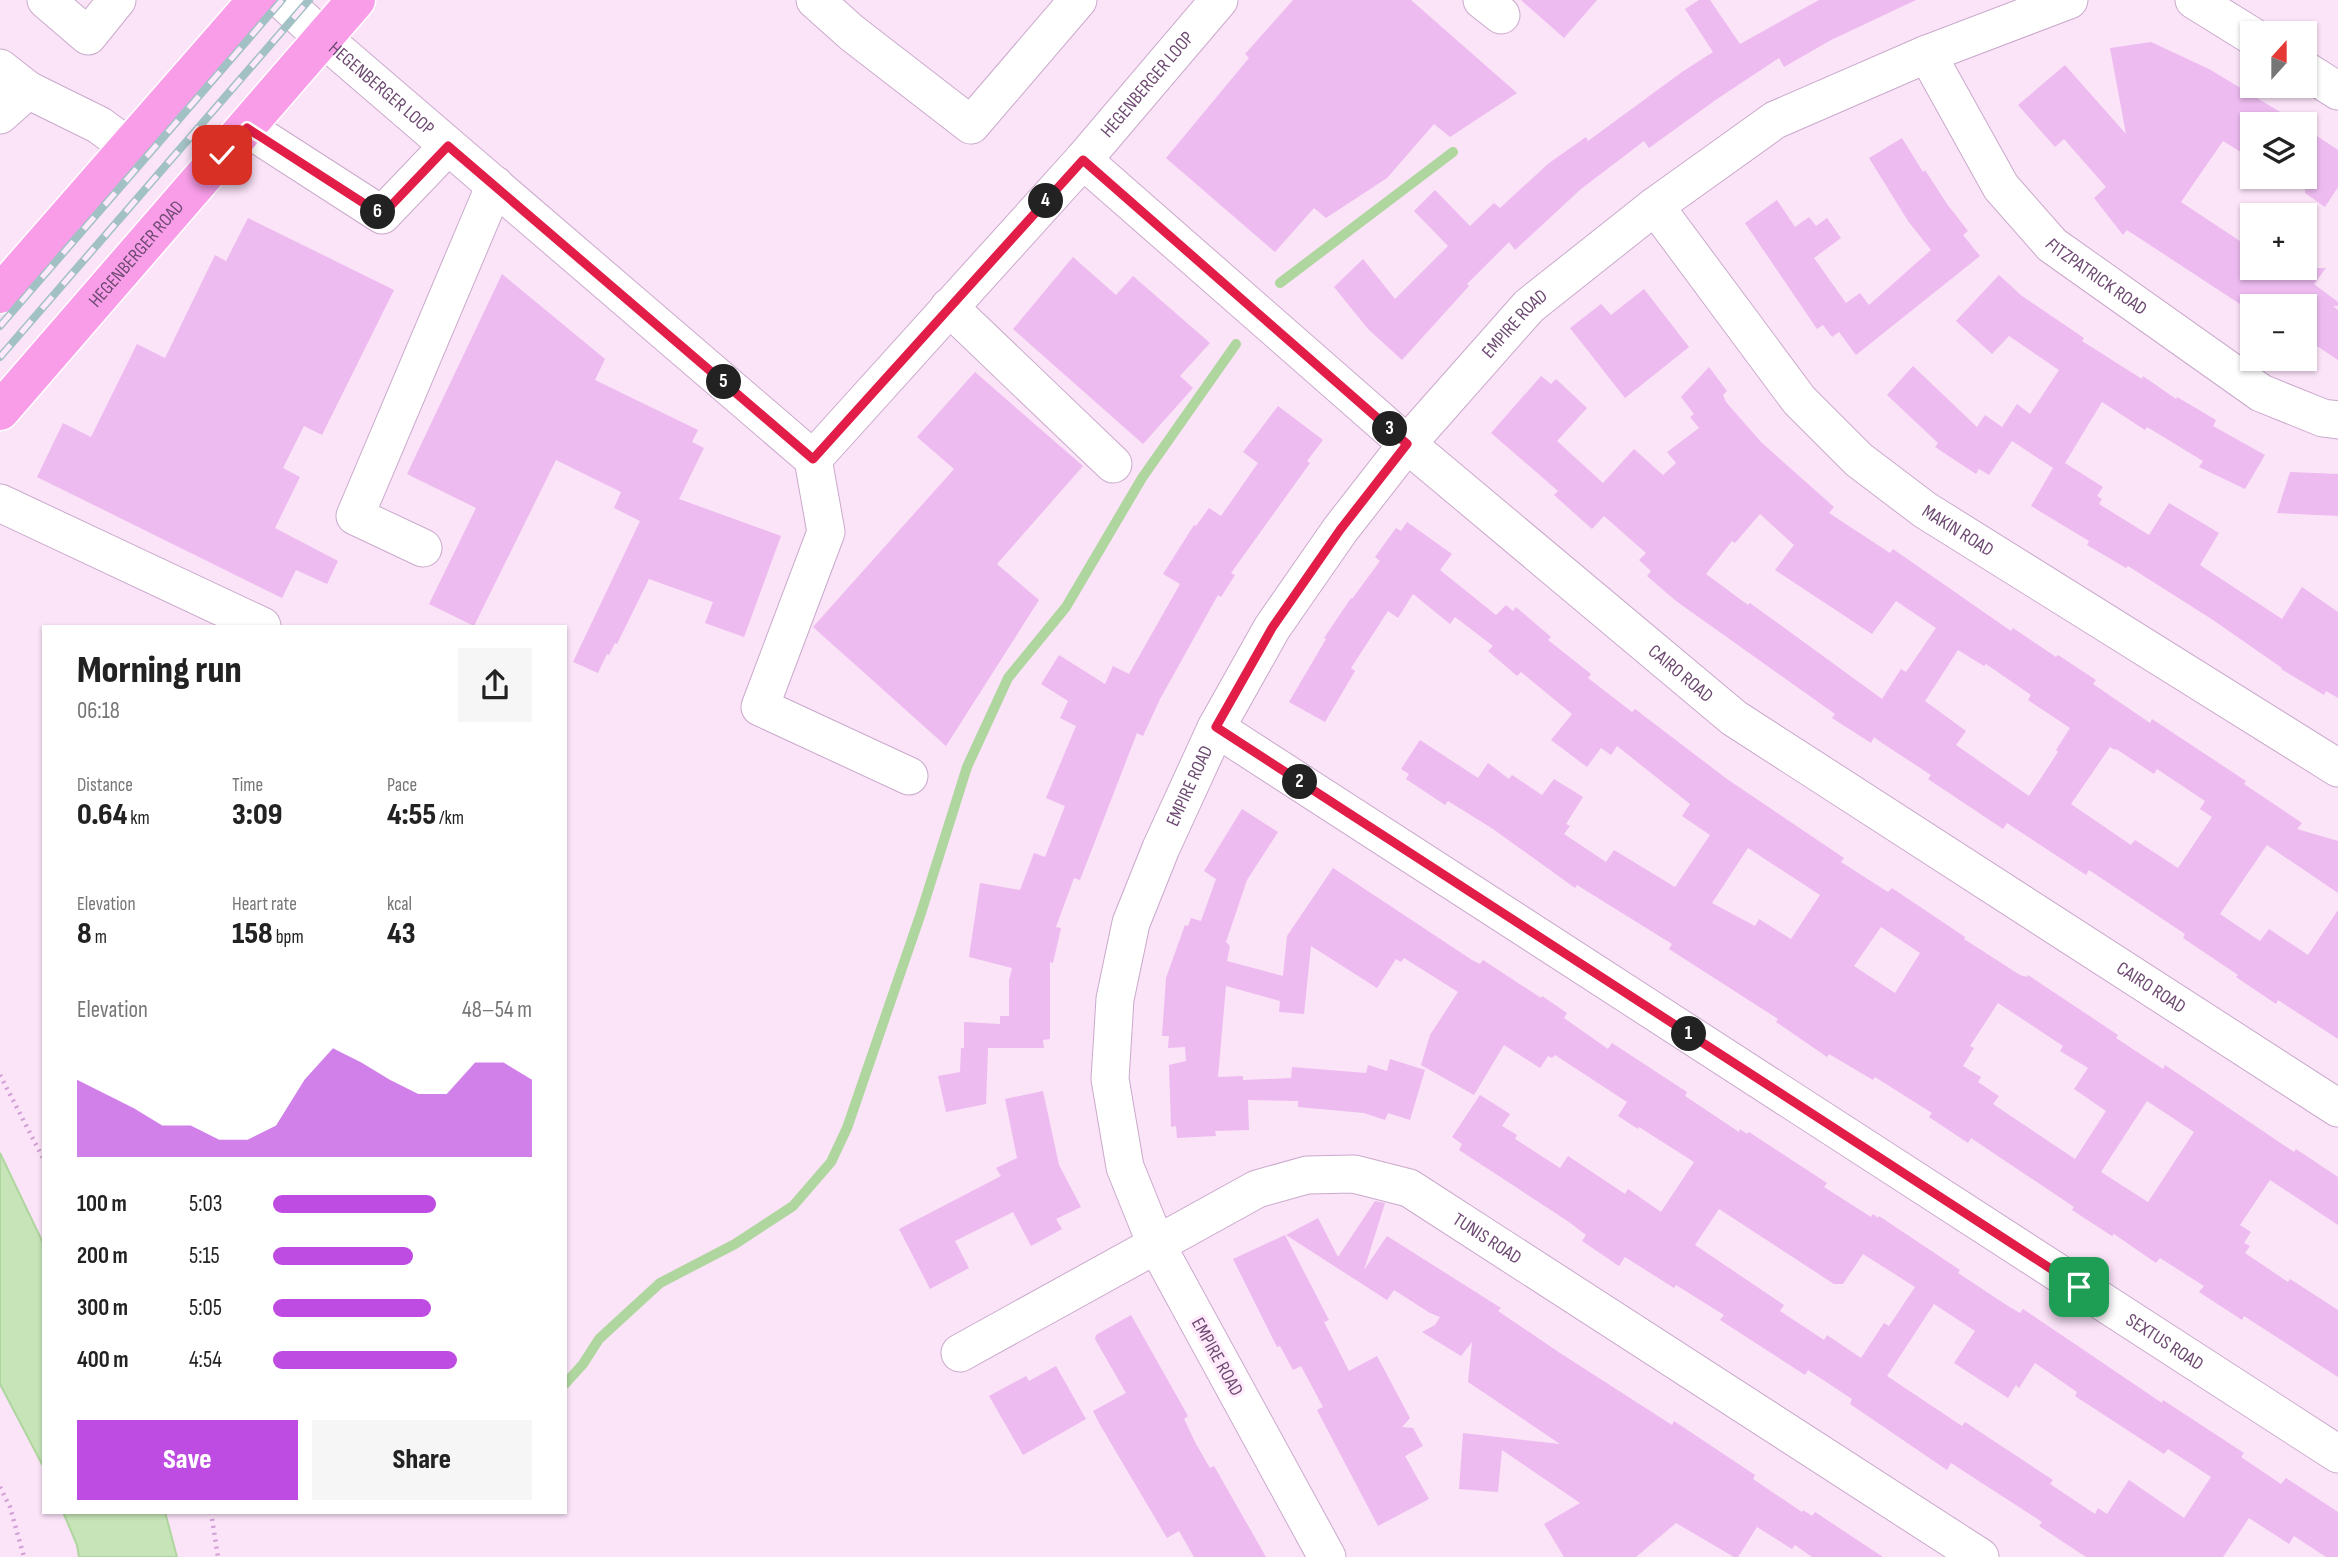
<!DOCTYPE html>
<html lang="en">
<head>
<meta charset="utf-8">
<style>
	:root { --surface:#fff; --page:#f6f6f6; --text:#222; --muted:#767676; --accent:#be4be2 }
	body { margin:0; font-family:"Sofia Sans Condensed",sans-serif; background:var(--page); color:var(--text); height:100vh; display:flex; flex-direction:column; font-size:26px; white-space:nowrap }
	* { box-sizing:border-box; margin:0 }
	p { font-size:23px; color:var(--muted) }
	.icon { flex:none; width:38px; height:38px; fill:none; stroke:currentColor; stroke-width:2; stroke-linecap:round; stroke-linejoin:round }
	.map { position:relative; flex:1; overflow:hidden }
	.sheet { position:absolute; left:42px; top:625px; width:525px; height:889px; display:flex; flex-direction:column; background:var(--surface); border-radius:0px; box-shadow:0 2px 5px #0004 }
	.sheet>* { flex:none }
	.needle { width:46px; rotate:21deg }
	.buttons { position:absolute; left:2240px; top:21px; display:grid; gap:14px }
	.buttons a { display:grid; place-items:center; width:77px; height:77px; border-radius:0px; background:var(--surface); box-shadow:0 2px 5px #0004; font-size:35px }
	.pin { position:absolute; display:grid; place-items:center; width:60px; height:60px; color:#fff; margin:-30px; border-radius:14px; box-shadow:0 4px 10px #0006 }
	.km { position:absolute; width:35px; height:35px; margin:-18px; border-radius:50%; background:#222; color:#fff; font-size:19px; line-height:35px; text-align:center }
	.round { display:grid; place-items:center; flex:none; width:74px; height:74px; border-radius:0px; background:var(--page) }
	.headline { display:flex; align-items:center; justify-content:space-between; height:119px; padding:0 35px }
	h1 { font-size:38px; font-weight:800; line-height:52px }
	.stats { display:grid; grid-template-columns:repeat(3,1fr); gap:10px; height:119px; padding:7px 35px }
	.stats div { display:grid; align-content:center }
	.stats b { font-size:30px; font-weight:800 }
	.stats small { font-size:19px; font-weight:400 }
	.stats p { font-size:19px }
	.chart { height:196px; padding:14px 35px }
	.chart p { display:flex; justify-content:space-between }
	.chart svg { width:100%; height:126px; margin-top:7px; fill:var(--accent); opacity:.7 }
	.cta { display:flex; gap:14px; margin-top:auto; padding:14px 35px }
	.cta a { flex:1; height:80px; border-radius:0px; background:var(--accent); color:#fff; font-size:28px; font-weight:800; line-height:80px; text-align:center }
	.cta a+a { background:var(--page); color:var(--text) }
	ul { padding:0 35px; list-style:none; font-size:23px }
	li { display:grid; grid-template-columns:112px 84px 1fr; align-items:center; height:52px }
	li i { height:18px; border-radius:9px; background:var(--accent) }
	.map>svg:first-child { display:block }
	.water { fill:#c6e4b8; stroke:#afd69e; stroke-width:2 }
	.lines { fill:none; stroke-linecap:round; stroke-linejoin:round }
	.stream { stroke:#afd69e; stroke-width:10 }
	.building { fill:#edbbf0; fill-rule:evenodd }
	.minor-casing { stroke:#caaacc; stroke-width:39 }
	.major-casing { stroke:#fff; stroke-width:41 }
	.path { stroke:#d19ed5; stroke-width:4.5; stroke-dasharray:2 5; stroke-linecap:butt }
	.minor { stroke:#fff; stroke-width:37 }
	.major { stroke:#f99de9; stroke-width:38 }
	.rail-casing { stroke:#a2c1c4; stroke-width:8 }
	.rail { stroke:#ffe9fb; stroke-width:5; stroke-dasharray:16; stroke-linecap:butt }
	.route-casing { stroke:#fff; stroke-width:14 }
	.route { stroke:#e11d48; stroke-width:9 }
	.labels { text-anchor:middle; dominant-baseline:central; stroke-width:6; stroke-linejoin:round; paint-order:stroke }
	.street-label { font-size:19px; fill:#6e4a72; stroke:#ffe9fb }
</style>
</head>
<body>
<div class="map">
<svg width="2338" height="1557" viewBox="0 0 2338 1557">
	<rect width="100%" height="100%" fill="#fbe3f8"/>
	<g class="water">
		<polygon points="0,1153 44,1245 44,1468 0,1384"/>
		<polygon points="63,1512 165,1512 177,1557 79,1557 77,1545"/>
	</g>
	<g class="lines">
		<g class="stream">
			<polyline points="1280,283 1453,152"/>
			<polyline points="565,1384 583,1364 599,1339 660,1283 735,1244 793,1206 831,1162 847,1128 921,913 967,767 1008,678 1066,607 1142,478 1236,344"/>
		</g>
	</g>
	<g class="building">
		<polygon points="1293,0 1411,0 1517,93 1450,137 1434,124 1387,178 1326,218 1314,208 1275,252 1166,158 1249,58 1245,54"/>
		<polygon points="1521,0 1597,0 1564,38"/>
		<polygon points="1699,0 1710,0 1740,44 1819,0 1916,0 1831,40 1784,67 1779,58 1717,99 1649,148 1644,141 1581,189 1515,250 1509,242 1467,284 1469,286 1402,360 1368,329 1334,287 1363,259 1395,299 1448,246 1414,211 1435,190 1470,226 1494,203 1500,208 1549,163 1586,137 1588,141 1682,72 1713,52 1685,9"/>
		<polygon points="2151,42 2209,69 2300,124 2252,124 2252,159 2223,141 2181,202 2252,249 2252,268 2326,268 2314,284 2338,302 2338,306 2333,306 2338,310 2338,360 2305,338 2305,306 2243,306 2127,230 2123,235 2094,198 2106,187 2064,139 2055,147 2018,105 2065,65 2126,134 2110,48"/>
		<polygon points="2305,128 2338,150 2338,187 2325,207 2305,193"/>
		<polygon points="1902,138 1923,172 1925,170 1947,204 1968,231 1963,235 1980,256 1856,355 1839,332 1832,337 1823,325 1817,329 1745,223 1777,200 1795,227 1809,217 1816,226 1827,218 1841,238 1814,258 1846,303 1860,293 1869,305 1931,250 1908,221 1869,158"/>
		<polygon points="248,218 394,290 322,435 304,426 283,468 300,477 275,528 338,561 327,584 296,570 282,598 37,477 63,423 91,437 137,344 165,358 215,255 226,261"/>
		<polygon points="1073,257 1116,295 1133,276 1210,343 1180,376 1193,388 1143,444 1013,329"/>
		<polygon points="502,274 605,359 595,380 698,430 692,442 704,448 679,499 781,536 744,637 705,623 713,602 649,579 617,644 615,643 609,655 607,654 598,673 573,662 640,521 614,508 621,492 556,460 474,626 429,604 476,508 407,474"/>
		<polygon points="1999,275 2022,296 2084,338 2082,341 2142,379 2143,376 2176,399 2177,397 2216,420 2213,426 2265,455 2245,489 2199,467 2203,461 2147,427 2145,430 2102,402 2065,463 2103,487 2097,496 2102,499 2099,504 2149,535 2169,503 2219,533 2200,565 2282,619 2302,587 2338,612 2338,698 2326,691 2324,695 2281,669 2282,668 2213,620 2128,566 2126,568 2087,545 2089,541 2031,506 2053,468 2012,441 1989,475 1979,469 1976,474 1935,447 1938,443 1887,395 1913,366 1977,427 1985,415 2002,427 2017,404 2030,414 2059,370 2009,336 1992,354 1956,321"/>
		<polygon points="1644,289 1689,347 1625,398 1570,328 1601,304 1611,315"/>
		<path d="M1709,367L1727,391L1723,395L1726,402L1761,442L1834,507L1829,513L1890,553L1893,549L2011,631L2013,628L2056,657L2058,655L2096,680L2093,684L2150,723L2152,719L2246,781L2244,784L2302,823L2297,829L2338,841V893L2267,845L2220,914L2260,941L2269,929L2308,955L2338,910V1039L2278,1000L2276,1004L2236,977L2238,975L2183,938L2185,934L2089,870L2086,875L2007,823L2003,829L1928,779L1931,775L1882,743L1874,737L1871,743L1832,718L1835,714L1676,601L1647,576L1651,571L1639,560L1646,553L1604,516L1592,529L1554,495L1558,491L1491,433L1541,376L1551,384L1556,379L1587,408L1557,441L1603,483L1634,449L1663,475L1676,463L1667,452L1699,428L1690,417L1694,414L1681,397ZM1760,514L1794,545L1775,570L1872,634L1896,601L1936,628L1906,672L1901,669L1882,699L1750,603L1748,605L1706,574L1732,541L1735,543ZM1958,650L1984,666L1986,664L2031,695L2028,700L2070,728L2056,750L2058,752L2029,796L1956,745L1966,731L1925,701ZM2110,747L2115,750L2116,749L2154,774L2157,769L2205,801L2200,809L2212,817L2178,868L2135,840L2131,845L2071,804Z"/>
		<polygon points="975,372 1083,466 997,564 1039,600 946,746 813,627 954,469 917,437"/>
		<polygon points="1278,406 1323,440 1307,461 1310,463 1231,573 1235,575 1221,597 1218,595 1160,699 1143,736 1137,733 1080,880 1074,878 1056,927 1061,928 1053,963 1050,962 1050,1039 1043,1040 1044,1048 988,1048 986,1104 946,1112 938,1076 960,1072 961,1048 964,1048 964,1022 1000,1024 1000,1016 1009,1016 1009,980 1012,968 969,957 980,883 1020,890 1034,853 1045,857 1065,806 1046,798 1076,726 1060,718 1068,701 1041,684 1059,655 1105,684 1113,666 1129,674 1180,584 1163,574 1194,525 1196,526 1209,508 1221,516 1258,463 1243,452"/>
		<polygon points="2290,472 2338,474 2338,516 2277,513"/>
		<path d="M1407,522L1452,554L1440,570L1496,615L1506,605L1513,611L1516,607L1551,637L1548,640L1591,674L1588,678L1632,712L1635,709L1727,779L1844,858L1841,862L1888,892L1892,888L1965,937L1964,939L2020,975L2027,977L2028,975L2118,1035L2116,1038L2163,1069L2165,1065L2294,1152L2296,1149L2338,1177V1225L2270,1180L2240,1225L2251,1232L2244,1243L2250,1246L2245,1253L2288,1282L2290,1279L2338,1310V1377L2244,1316L2242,1320L2199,1292L2204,1286L2160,1258L2156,1263L2114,1234L2112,1236L2072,1210L2074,1207L1971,1138L1968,1143L1929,1117L1932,1113L1875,1077L1873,1080L1829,1054L1827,1057L1776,1022L1778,1019L1669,949L1672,944L1577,885L1575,888L1493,829L1448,801L1445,805L1406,779L1409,774L1401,769L1420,740L1478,778L1488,763L1509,779L1512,775L1542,795L1554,779L1583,797L1566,824L1570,826L1564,834L1606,862L1614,850L1675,887L1710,835L1682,816L1690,804L1617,746L1611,755L1601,748L1587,767L1551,740L1572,714L1521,672L1517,676L1488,651L1493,646L1455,617L1450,624L1413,594L1398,618L1388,611L1351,668L1355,671L1325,722L1289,702L1326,639L1324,638L1351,598L1352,599L1380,561L1375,557L1396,528L1401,531ZM1748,848L1820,895L1791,939L1759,919L1755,926L1712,903ZM1881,927L1920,953L1895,993L1854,966ZM1998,1003L2063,1046L2060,1051L2088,1068L2074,1089L2106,1111L2075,1159L1993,1104L1999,1096L1978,1082L1981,1077L1963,1066L1974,1048L1970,1046ZM2147,1101L2194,1132L2148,1202L2101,1172Z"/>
		<path d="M1242,809L1278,832L1247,880L1226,942L1230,946L1227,961L1283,976L1287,936L1333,868L1472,960L1480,964L1483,960L1541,998L1542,996L1567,1013L1564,1018L1601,1044L1608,1049L1612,1043L1687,1092L1685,1096L1739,1132L1740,1129L1747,1134L1749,1132L1827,1183L1824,1187L1871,1217L1873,1214L1878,1218L1879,1216L1960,1270L1958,1273L2008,1306L2020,1313L2023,1309L2162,1403L2163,1400L2244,1453L2241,1457L2281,1484L2286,1478L2338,1512V1557H2326L2294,1536L2289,1544L2249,1518L2223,1557H2086L2039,1526L2042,1522L1951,1463L1947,1470L1850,1404L1852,1399L1808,1370L1805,1375L1720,1320L1724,1315L1676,1285L1674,1288L1625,1257L1619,1266L1582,1241L1586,1235L1569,1222L1459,1150L1462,1144L1452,1137L1480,1095L1510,1114L1502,1126L1517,1135L1515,1139L1560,1168L1568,1156L1625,1194L1628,1189L1661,1212L1694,1162L1639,1127L1638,1129L1618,1116L1627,1102L1555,1055L1552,1058L1548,1056L1540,1068L1504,1045L1474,1095L1421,1065L1430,1035L1458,992L1404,958L1401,962L1396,959L1377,988L1311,946L1304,1014L1279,1012L1280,1001L1226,986L1218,1077L1243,1076V1080L1291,1078L1292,1067L1366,1073L1368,1065L1387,1071L1390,1059L1425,1070L1410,1120L1388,1113L1385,1120L1364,1113L1298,1107V1101L1248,1100L1249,1130L1215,1131L1216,1136L1177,1138L1176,1126L1171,1127L1169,1065L1186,1061L1185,1047L1168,1048L1169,1036H1162L1166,978L1185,925L1188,926L1191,918L1201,921L1216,879L1204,871ZM1719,1209L1834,1284H1843L1863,1254L1915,1287L1889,1326L1884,1323L1861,1358L1827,1335L1824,1340L1780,1311L1784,1305L1695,1245ZM1934,1304L1975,1331L1954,1363L2008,1398L2016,1385L2019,1388L2035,1363L2077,1392L2075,1396L2164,1454L2168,1449L2211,1477L2184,1518L2129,1480L2107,1514L2098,1508L2095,1514L2050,1484L2053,1480L1965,1422L1962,1426L1887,1376Z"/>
		<polygon points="1043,1091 1059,1165 1081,1207 1056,1219 1062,1229 1031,1246 1013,1212 955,1241 969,1268 930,1289 899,1229 1001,1176 996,1168 1017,1158 1005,1099"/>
		<polygon points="1375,1201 1385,1203 1364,1270 1387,1236 1501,1308 1498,1311 1560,1353 1672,1425 1674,1421 1755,1475 1753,1479 1802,1512 1803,1510 1812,1516 1815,1512 1883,1557 1812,1557 1795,1545 1792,1549 1757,1527 1738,1557 1734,1557 1676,1523 1636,1557 1564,1557 1544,1524 1580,1503 1502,1450 1498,1492 1459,1489 1463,1433 1560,1444 1468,1382 1472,1342 1461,1356 1422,1332 1435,1325 1440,1317 1430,1313 1394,1290 1387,1300 1286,1235 1318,1218 1338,1257"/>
		<polygon points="1285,1235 1329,1320 1324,1322 1349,1371 1377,1356 1410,1418 1402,1427 1413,1428 1423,1446 1405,1456 1429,1499 1378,1526 1317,1410 1323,1407 1301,1366 1293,1370 1280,1346 1277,1347 1233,1259"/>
		<polygon points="1131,1315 1188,1416 1184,1419 1196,1444 1210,1468 1214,1466 1266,1557 1194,1557 1179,1531 1167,1538 1099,1423 1093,1411 1126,1393 1095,1339 1096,1335"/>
		<polygon points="1056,1366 1086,1419 1023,1455 989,1396 1026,1376 1029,1381"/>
	</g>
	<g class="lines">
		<defs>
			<g id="minor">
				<polyline points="46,0 88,36 117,0"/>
				<path id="s1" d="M282,0L324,39L813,459L1083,160L1219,0"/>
				<polyline points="815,0 852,33 971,125 1078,0"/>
				<polyline points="1482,0 1501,15"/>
				<polyline points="2194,0 2252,36"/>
				<path id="s2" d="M1927,54L2001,187L2052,245L2261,393L2323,418L2338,420"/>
				<polyline points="0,68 28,90 99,125 129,147"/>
				<polyline points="2305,70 2338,91"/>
				<polyline points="0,115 28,90"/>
				<polyline points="247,128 382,215 448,146"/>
				<path id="s3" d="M1083,160L1407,444L1734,718L2338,1108"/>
				<path id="s4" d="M1655,206L1799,400L1859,460L1925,510L2338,768"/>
				<polyline points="949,307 1113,464"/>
				<polyline points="813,459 826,532 760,707 909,776"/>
				<polyline points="0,503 262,626"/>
				<polyline points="423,548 355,516 495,185"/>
				<path id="s5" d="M1216,728L2338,1454"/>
				<path id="s6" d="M960,1353L1257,1189L1307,1175L1354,1174L1409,1188L1980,1557"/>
				<path id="s7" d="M1327,1557L1156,1244L1125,1167L1110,1079L1115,999L1131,923L1161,848L1216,728L1272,628L1340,530L1407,444L1529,306L1655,206L1775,120L1927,54L2069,0"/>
			</g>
			<g id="major">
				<polyline points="0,294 257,0"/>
				<path id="s8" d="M0,411L356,0"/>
			</g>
		</defs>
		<use href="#minor" class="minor-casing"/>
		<use href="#major" class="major-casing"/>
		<g class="path">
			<polyline points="0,1075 44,1160"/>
			<polyline points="0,1487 10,1507 24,1557"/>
			<polyline points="211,1512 218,1557"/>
		</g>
		<use href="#minor" class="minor"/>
		<use href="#major" class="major"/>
		<defs>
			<g id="rail">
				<polyline points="0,326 282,0"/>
				<polyline points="0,357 309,0"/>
			</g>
		</defs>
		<use href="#rail" class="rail-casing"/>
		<use href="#rail" class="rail"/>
	</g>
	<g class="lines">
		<defs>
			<polyline id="route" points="222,155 247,128 382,215 448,146 813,459 1083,160 1407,444 1340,530 1272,628 1216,727 2079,1287"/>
		</defs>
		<use href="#route" class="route-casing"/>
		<use href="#route" class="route"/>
	</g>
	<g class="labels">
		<g class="street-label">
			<text stroke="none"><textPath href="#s1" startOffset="1204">HEGENBERGER LOOP</textPath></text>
			<text stroke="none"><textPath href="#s1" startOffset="133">HEGENBERGER LOOP</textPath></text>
			<text stroke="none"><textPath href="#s8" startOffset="208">HEGENBERGER ROAD</textPath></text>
			<text stroke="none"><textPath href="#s2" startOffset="284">FITZPATRICK ROAD</textPath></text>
			<text stroke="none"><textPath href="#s7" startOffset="1404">EMPIRE ROAD</textPath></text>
			<text stroke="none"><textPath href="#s4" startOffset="448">MAKIN ROAD</textPath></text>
			<text stroke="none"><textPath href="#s3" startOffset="788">CAIRO ROAD</textPath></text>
			<text stroke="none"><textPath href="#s7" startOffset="836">EMPIRE ROAD</textPath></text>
			<text stroke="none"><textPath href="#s3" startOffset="1354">CAIRO ROAD</textPath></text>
			<text stroke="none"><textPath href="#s6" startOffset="588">TUNIS ROAD</textPath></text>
			<text stroke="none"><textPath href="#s5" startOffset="1130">SEXTUS ROAD</textPath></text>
			<text transform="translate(1217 1357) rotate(61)">EMPIRE ROAD</text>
		</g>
	</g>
</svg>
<div class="buttons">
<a><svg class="needle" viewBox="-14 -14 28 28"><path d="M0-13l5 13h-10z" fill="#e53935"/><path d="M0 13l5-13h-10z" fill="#767676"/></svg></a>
<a><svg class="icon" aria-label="layers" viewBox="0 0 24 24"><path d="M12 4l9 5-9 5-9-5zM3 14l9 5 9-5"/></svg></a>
<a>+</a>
<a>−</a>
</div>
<div class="pin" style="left:2079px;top:1287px;background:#1e9e55"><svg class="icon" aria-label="arrive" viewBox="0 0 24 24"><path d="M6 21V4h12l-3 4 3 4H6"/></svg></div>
<div class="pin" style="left:222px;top:155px;background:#d93025"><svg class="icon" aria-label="check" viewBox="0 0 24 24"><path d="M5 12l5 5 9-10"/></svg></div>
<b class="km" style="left:1689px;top:1034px">1</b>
<b class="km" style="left:1300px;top:782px">2</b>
<b class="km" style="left:1390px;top:429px">3</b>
<b class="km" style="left:1046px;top:201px">4</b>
<b class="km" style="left:724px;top:382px">5</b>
<b class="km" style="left:378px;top:212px">6</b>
<section class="sheet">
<div class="headline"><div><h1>Morning run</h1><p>06:18</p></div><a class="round"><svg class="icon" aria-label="share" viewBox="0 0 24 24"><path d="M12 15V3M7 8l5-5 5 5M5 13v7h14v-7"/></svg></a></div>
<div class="stats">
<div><p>Distance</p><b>0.64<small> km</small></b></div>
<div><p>Time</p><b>3:09</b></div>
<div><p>Pace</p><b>4:55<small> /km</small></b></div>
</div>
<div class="stats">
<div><p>Elevation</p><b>8<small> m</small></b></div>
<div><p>Heart rate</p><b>158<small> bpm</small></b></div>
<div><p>kcal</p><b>43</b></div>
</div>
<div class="chart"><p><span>Elevation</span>48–54 m</p>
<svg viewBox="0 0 160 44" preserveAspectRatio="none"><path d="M0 44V17L10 22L20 27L30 33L40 33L50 38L60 38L70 33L80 17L90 6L100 11L110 17L120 22L130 22L140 11L150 11L160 17V44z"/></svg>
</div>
<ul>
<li><b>100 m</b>5:03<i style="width:63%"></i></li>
<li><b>200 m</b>5:15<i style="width:54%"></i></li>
<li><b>300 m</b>5:05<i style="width:61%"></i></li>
<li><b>400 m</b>4:54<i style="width:71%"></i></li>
</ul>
<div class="cta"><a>Save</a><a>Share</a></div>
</section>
</div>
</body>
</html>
